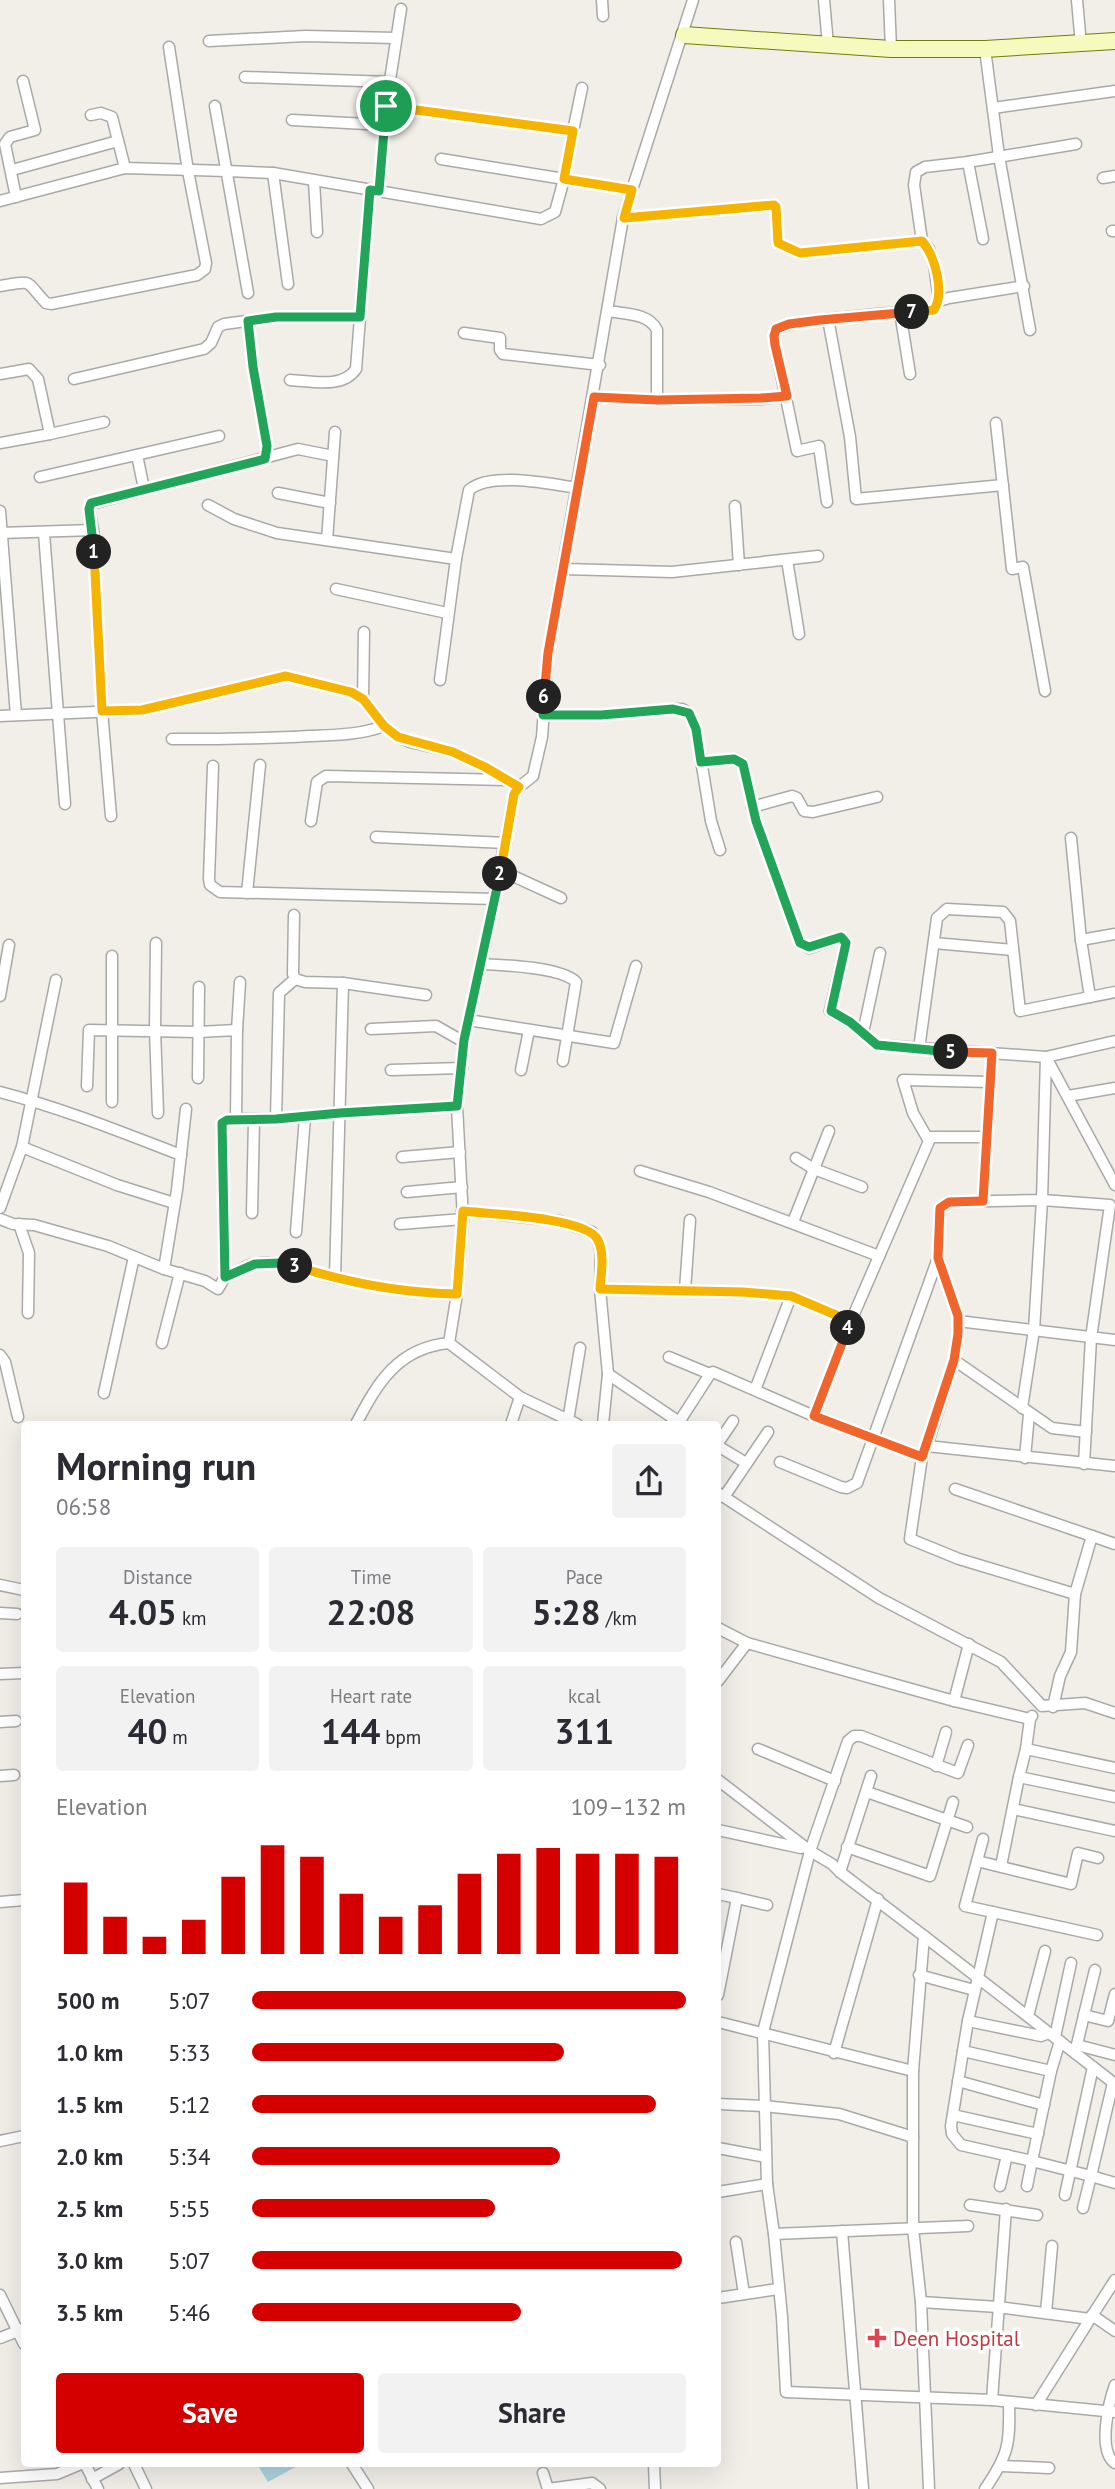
<!DOCTYPE html>
<html lang="en">
<head>
<meta charset="utf-8">
<style>
	:root { --surface:#fff; --page:#f2f2f3; --text:#2b2b33; --muted:#7c7c81; --accent:#d40000 }
	body { margin:0; font-family:"PT Sans",sans-serif; background:var(--page); color:var(--text); height:100vh; display:flex; flex-direction:column; font-size:26px; white-space:nowrap }
	* { box-sizing:border-box; margin:0 }
	p { font-size:23px; color:var(--muted) }
	.icon { flex:none; width:38px; height:38px; fill:none; stroke:currentColor; stroke-width:2; stroke-linecap:round; stroke-linejoin:round }
	.map { position:relative; flex:1; overflow:hidden }
	.drawer { position:absolute; left:21px; top:1421px; width:700px; height:1046px; display:flex; flex-direction:column; background:var(--surface); border-radius:7px; box-shadow:0 7px 28px #0002 }
	.drawer>* { flex:none }
	.pin { position:absolute; display:grid; place-items:center; width:60px; height:60px; color:#fff; margin:-30px; border:4px solid #fff; border-radius:50%; box-shadow:0 2px 7px #0007 }
	.km { position:absolute; width:35px; height:35px; margin:-18px; border-radius:50%; background:#222; color:#fff; font-size:19px; line-height:35px; text-align:center }
	.round { display:grid; place-items:center; flex:none; width:74px; height:74px; border-radius:7px; background:var(--page) }
	.headline { display:flex; align-items:center; justify-content:space-between; height:119px; padding:0 35px }
	h1 { font-size:38px; font-weight:700; line-height:52px }
	.stats { display:grid; grid-template-columns:repeat(3,1fr); gap:10px; height:119px; padding:7px 35px }
	.stats div { display:grid; align-content:center; border-radius:7px; background:var(--page); text-align:center }
	.stats b { font-size:35px; font-weight:700 }
	.stats small { font-size:19px; font-weight:400 }
	.stats p { font-size:19px }
	.chart { height:196px; padding:14px 35px }
	.chart p { display:flex; justify-content:space-between }
	.chart svg { width:100%; height:126px; margin-top:7px; stroke:var(--accent); stroke-width:6 }
	.primary-button { display:flex; gap:14px; margin-top:auto; padding:14px 35px }
	.primary-button a { flex:1; height:80px; border-radius:7px; background:var(--accent); color:#fff; font-size:28px; font-weight:700; line-height:80px; text-align:center }
	.primary-button a+a { background:var(--page); color:var(--text) }
	ul { padding:0 35px; list-style:none; font-size:23px }
	li { display:grid; grid-template-columns:112px 84px 1fr; align-items:center; height:52px }
	li i { height:18px; border-radius:9px; background:var(--accent) }
	.map>svg:first-child { display:block }
	.water { fill:#aad3df }
	.lines { fill:none; stroke-linecap:round; stroke-linejoin:round }
	.street-casing { stroke:#a9a9a9; stroke-width:13 }
	.secondary-casing { stroke:#707d05; stroke-width:18 }
	.street { stroke:#fff; stroke-width:10 }
	.secondary { stroke:#f7fabf; stroke-width:16 }
	.split-1-casing { stroke:#fff; stroke-width:14 }
	.split-2-casing { stroke:#fff; stroke-width:14 }
	.split-3-casing { stroke:#fff; stroke-width:14 }
	.split-4-casing { stroke:#fff; stroke-width:14 }
	.split-5-casing { stroke:#fff; stroke-width:14 }
	.split-6-casing { stroke:#fff; stroke-width:14 }
	.split-7-casing { stroke:#fff; stroke-width:14 }
	.split-8-casing { stroke:#fff; stroke-width:14 }
	.split-1 { stroke:#22a559; stroke-width:9 }
	.split-2 { stroke:#f5b400; stroke-width:9 }
	.split-3 { stroke:#22a559; stroke-width:9 }
	.split-4 { stroke:#f5b400; stroke-width:9 }
	.split-5 { stroke:#f0652b; stroke-width:9 }
	.split-6 { stroke:#22a559; stroke-width:9 }
	.split-7 { stroke:#f0652b; stroke-width:9 }
	.split-8 { stroke:#f5b400; stroke-width:9 }
	.health-dot { fill:#e0444e; stroke:#fff; stroke-width:2.5 }
	.labels { text-anchor:middle; dominant-baseline:central; stroke-width:7; stroke-linejoin:round; paint-order:stroke }
	.health-label { font-size:21px; fill:#be3a42; stroke:#fff; text-anchor:start }
</style>
</head>
<body>
<div class="map">
<svg width="1115" height="2489" viewBox="0 0 1115 2489">
	<rect width="100%" height="100%" fill="#f2efe9"/>
	<polygon class="water" points="257,2464 301,2464 268,2482"/>
	<g class="lines">
		<defs>
			<g id="street">
				<polyline points="602,0 603,16"/>
				<polyline points="824,0 828,45"/>
				<polyline points="889,0 891,49"/>
				<polyline points="1077,0 1081,45"/>
				<polyline points="209,41 305,36 396,38"/>
				<polyline points="985,49 999,156 1030,330"/>
				<polyline points="245,77 390,82"/>
				<polyline points="215,106 248,293"/>
				<polyline points="386,106 573,131 564,179 441,159"/>
				<polyline points="993,108 1115,91"/>
				<polyline points="91,115 101,113 112,117 125,168"/>
				<polyline points="292,120 385,125"/>
				<polyline points="573,131 582,88"/>
				<polyline points="968,162 983,239"/>
				<polyline points="12,170 118,141"/>
				<polyline points="273,173 288,284"/>
				<polyline points="1103,178 1115,176"/>
				<polyline points="314,181 317,232"/>
				<polyline points="379,191 386,106 401,9"/>
				<polyline points="16,197 5,144 10,137 35,130 23,81"/>
				<polyline points="0,201 125,168 227,171 273,173 541,219 555,212 564,179 632,190"/>
				<polyline points="623,218 773,205 776,207 778,243 800,253 922,241"/>
				<polyline points="1112,231 1115,231"/>
				<path d="M0,286C35,280 24,280 46,303L51,304L197,275L205,269L206,263L188,171L169,47"/>
				<polyline points="939,301 934,264 929,249 922,241 914,185 916,172 925,167 968,162 1076,144"/>
				<path d="M608,311C625,314 649,313 657,330V400"/>
				<polyline points="900,312 910,374"/>
				<polyline points="828,319 850,437 856,499 1003,485"/>
				<polyline points="248,321 253,367 267,446 265,459"/>
				<polyline points="464,333 500,338 500,350 503,354 600,365"/>
				<polyline points="0,374 29,369 38,379 50,434 104,422"/>
				<polyline points="74,379 204,349 211,343 218,327 224,324 277,317 360,317"/>
				<path d="M290,380C311,381 343,389 356,369L370,190"/>
				<polyline points="594,397 657,400 761,399 787,396"/>
				<polyline points="996,423 1012,569 1023,567 1045,691"/>
				<polyline points="0,443 50,434"/>
				<polyline points="137,455 144,489"/>
				<polyline points="40,477 219,436"/>
				<polyline points="278,493 330,503"/>
				<path d="M827,502L819,446L797,451L775,345L774,336L777,329C799,320 823,320 847,317C874,314 901,312 929,311L934,310L939,301L949,298L1024,286"/>
				<path d="M208,505L234,519L277,533L456,559L469,490C490,471 551,484 577,488"/>
				<polyline points="735,506 739,565"/>
				<polyline points="0,511 16,715"/>
				<polyline points="0,533 93,530"/>
				<polyline points="44,533 65,804"/>
				<polyline points="327,540 335,432"/>
				<polyline points="787,560 799,634"/>
				<polyline points="564,569 672,572 818,556"/>
				<polyline points="336,589 447,613"/>
				<polyline points="440,680 456,559"/>
				<polyline points="363,699 364,632"/>
				<polyline points="543,715 601,715 673,709 682,709 689,713 696,729 711,821 720,850"/>
				<polyline points="0,716 142,710 286,676 351,692 363,699 384,726 398,737 410,742 453,752 485,767 519,787"/>
				<path d="M172,739C218,739 263,739 309,736C334,735 360,735 384,726"/>
				<polyline points="701,762 735,759 743,764 756,821 800,943 809,948 841,937 846,943 830,1011 850,1022 877,1045 892,1046 1046,1057 1115,1041"/>
				<polyline points="213,766 209,879 210,885 220,892 495,899"/>
				<polyline points="752,807 792,796 797,798 804,811 813,812 877,797"/>
				<polyline points="111,816 102,711 93,530 89,509 91,504 298,449 333,456"/>
				<polyline points="311,821 317,782 326,776 507,780"/>
				<polyline points="376,837 506,843"/>
				<polyline points="1071,838 1081,940 1090,997"/>
				<polyline points="500,870 561,898"/>
				<polyline points="247,893 260,765"/>
				<polyline points="294,915 293,974 295,979 305,982 343,983 426,995"/>
				<polyline points="1081,940 1115,934"/>
				<polyline points="156,943 155,1030 158,1113"/>
				<polyline points="934,943 1013,950"/>
				<polyline points="112,956 112,1102"/>
				<path d="M481,964C503,965 561,967 576,982L563,1061"/>
				<polyline points="0,996 9,945"/>
				<polyline points="468,1020 614,1043 636,966"/>
				<polyline points="371,1029 436,1026 464,1042"/>
				<polyline points="237,1030 240,982"/>
				<polyline points="863,1033 880,953"/>
				<polyline points="919,1049 937,918 947,909 1003,912 1010,921 1020,1011 1115,992"/>
				<polyline points="391,1070 462,1068"/>
				<polyline points="521,1070 529,1030"/>
				<polyline points="198,1078 199,987"/>
				<polyline points="87,1086 89,1030 198,1032 237,1030 236,1119 227,1120 222,1123 225,1277"/>
				<path d="M0,1092C62,1108 121,1132 181,1155"/>
				<polyline points="1068,1096 1115,1088"/>
				<polyline points="236,1119 276,1119 340,1113 457,1106"/>
				<polyline points="276,1119 279,993 295,979"/>
				<polyline points="927,1137 987,1137"/>
				<polyline points="22,1147 117,1185 174,1203"/>
				<polyline points="402,1157 460,1152"/>
				<polyline points="796,1158 814,1169 862,1187"/>
				<polyline points="640,1171 709,1192 879,1256"/>
				<polyline points="407,1192 462,1187"/>
				<polyline points="983,1201 992,1053"/>
				<polyline points="0,1208 22,1147 56,980"/>
				<polyline points="462,1211 559,1221 592,1232 598,1240 601,1253 600,1289 608,1374 603,1424"/>
				<polyline points="252,1213 254,1120"/>
				<path d="M0,1219L13,1224L34,1225L108,1246L164,1269L205,1281L218,1289L225,1277C236,1274 243,1266 254,1264C284,1258 311,1273 339,1279C378,1287 417,1294 457,1294"/>
				<polyline points="793,1222 829,1131"/>
				<polyline points="19,1224 29,1253 28,1313"/>
				<polyline points="400,1224 463,1219"/>
				<polyline points="296,1232 305,1117"/>
				<polyline points="164,1269 177,1190 186,1109"/>
				<polyline points="335,1278 343,983"/>
				<polyline points="600,1289 743,1292 791,1296 851,1321"/>
				<polyline points="685,1290 690,1220"/>
				<polyline points="958,1321 1115,1340"/>
				<polyline points="162,1343 180,1273"/>
				<polyline points="449,1343 520,1397 577,1424"/>
				<polyline points="0,1355 5,1362 18,1417"/>
				<polyline points="669,1357 710,1374"/>
				<polyline points="954,1360 1052,1428 1086,1432"/>
				<polyline points="608,1374 679,1422"/>
				<polyline points="755,1390 791,1296"/>
				<polyline points="104,1393 134,1257"/>
				<polyline points="1022,1408 1034,1330 1042,1200 1110,1205 1091,1338 1084,1464"/>
				<polyline points="814,1416 851,1321 929,1141 913,1113 903,1080 990,1082"/>
				<polyline points="568,1421 580,1348"/>
				<path d="M356,1424C378,1382 398,1348 449,1343L457,1294L463,1219L457,1106L464,1040L488,931L514,794L519,787L533,776L542,737L548,653L623,218L693,0"/>
				<polyline points="511,1424 520,1397"/>
				<polyline points="683,1424 679,1422 710,1374 713,1372 814,1416 922,1457"/>
				<polyline points="718,1443 733,1421"/>
				<polyline points="718,1446 746,1463"/>
				<polyline points="927,1446 954,1360 958,1334 958,1316 938,1258 940,1208 949,1202 1042,1200 1046,1057 1115,1185"/>
				<polyline points="1025,1458 1029,1414"/>
				<polyline points="780,1462 841,1487 847,1488 857,1483 938,1258"/>
				<polyline points="955,1489 1092,1536"/>
				<polyline points="718,1493 879,1598 1001,1662 1042,1706 1085,1703 1115,1713"/>
				<polyline points="724,1497 768,1432"/>
				<polyline points="0,1585 24,1590"/>
				<polyline points="1075,1594 1092,1536 1115,1544"/>
				<polyline points="0,1613 17,1614"/>
				<polyline points="718,1628 747,1643 718,1681"/>
				<polyline points="747,1643 954,1701 1030,1719"/>
				<polyline points="0,1674 24,1673"/>
				<polyline points="954,1701 969,1644"/>
				<polyline points="1053,1707 1060,1676 1071,1652 1075,1594 959,1559 910,1539 922,1457 927,1446 1115,1466"/>
				<polyline points="1032,1716 1030,1719 1026,1749 1019,1777 1115,1797"/>
				<polyline points="0,1722 16,1721"/>
				<polyline points="968,1745 958,1773 861,1736 854,1736 848,1741 810,1851 763,2032 767,2184 774,2234 968,2226"/>
				<polyline points="758,1749 835,1781"/>
				<polyline points="1026,1749 1115,1768"/>
				<polyline points="936,1766 946,1732"/>
				<polyline points="0,1776 14,1775"/>
				<polyline points="718,1780 810,1851 832,1864 840,1872 924,1936 913,2071 913,2228 921,2302 929,2489"/>
				<polyline points="867,1792 967,1827"/>
				<polyline points="1013,1809 1115,1831"/>
				<polyline points="718,1830 801,1848"/>
				<polyline points="847,1847 930,1876 953,1802"/>
				<polyline points="977,1861 983,1839"/>
				<polyline points="1001,1866 1019,1777"/>
				<polyline points="840,1872 871,1776"/>
				<polyline points="718,1894 737,1898 718,1995"/>
				<polyline points="737,1898 767,1905"/>
				<polyline points="0,1902 24,1900"/>
				<polyline points="993,1912 968,2021 963,2051 1051,2071 1060,2041"/>
				<polyline points="1097,1935 965,1906 977,1861 1071,1884 1078,1853 1098,1858"/>
				<polyline points="924,1936 1075,2053"/>
				<polyline points="919,1975 974,1990"/>
				<polyline points="1115,1994 1108,2021 1084,2015 1075,2053 1115,2084"/>
				<polyline points="1084,2015 1095,1970"/>
				<polyline points="1028,2016 1045,1951"/>
				<polyline points="968,2021 1041,2036 1049,2033"/>
				<polyline points="718,2022 913,2071"/>
				<polyline points="1055,2037 1071,1963"/>
				<polyline points="1077,2045 1115,2055"/>
				<polyline points="963,2051 951,2126 952,2134 961,2145 1032,2161 1027,2186"/>
				<polyline points="834,2053 878,1899"/>
				<polyline points="1051,2071 1032,2161 1091,2176 1113,2083"/>
				<polyline points="958,2081 1044,2105"/>
				<polyline points="718,2104 764,2106 839,2114 913,2137"/>
				<polyline points="953,2115 1038,2134"/>
				<polyline points="0,2141 24,2136"/>
				<polyline points="718,2148 766,2157"/>
				<polyline points="1000,2186 1007,2155"/>
				<polyline points="718,2192 767,2184"/>
				<polyline points="1065,2195 1093,2067"/>
				<polyline points="970,2205 1037,2215"/>
				<polyline points="1083,2208 1091,2176 1115,2183"/>
				<polyline points="842,2231 863,2489"/>
				<polyline points="774,2234 782,2317 786,2392 992,2400 1006,2209"/>
				<polyline points="736,2242 744,2294"/>
				<polyline points="0,2295 24,2344"/>
				<polyline points="718,2298 778,2289"/>
				<polyline points="921,2302 998,2307 1090,2319 1115,2280"/>
				<polyline points="1046,2313 1052,2246"/>
				<polyline points="1092,2315 1115,2331"/>
				<polyline points="0,2338 23,2329"/>
				<path d="M1115,2385C1109,2402 1097,2451 1115,2463"/>
				<polyline points="992,2400 1115,2412"/>
				<polyline points="1036,2405 1090,2319"/>
				<polyline points="85,2464 98,2489"/>
				<polyline points="134,2464 146,2489"/>
				<polyline points="352,2464 368,2489"/>
				<polyline points="654,2464 655,2489"/>
				<polyline points="1002,2466 1049,2468"/>
				<polyline points="543,2473 548,2489 592,2483 600,2489"/>
				<polyline points="0,2478 57,2474 81,2464"/>
				<polyline points="92,2479 119,2464"/>
				<path d="M985,2489C1009,2454 1010,2444 1009,2402"/>
			</g>
			<polyline id="secondary" points="684,35 891,49 985,49 1115,41"/>
		</defs>
		<use href="#street" class="street-casing"/>
		<use href="#secondary" class="secondary-casing"/>
		<use href="#street" class="street"/>
		<use href="#secondary" class="secondary"/>
	</g>
	<g class="lines">
		<defs>
			<polyline id="split-1" points="94,552 89,509 91,503 265,459 267,446 253,367 248,321 276,317 360,317 370,190 379,191 386,106"/>
			<polyline id="split-2" points="94,552 102,711 142,710 286,676 351,692 363,699 384,726 398,737 453,752 485,767 519,787 514,794 500,874"/>
			<polyline id="split-3" points="295,1266 281,1263 255,1264 225,1277 222,1123 227,1120 276,1119 340,1113 457,1106 464,1040 500,874"/>
			<path id="split-4" d="M295,1266C348,1283 402,1293 457,1294L463,1211C489,1214 587,1217 598,1240C605,1255 601,1274 600,1289L743,1292L791,1296L850,1321L848,1328"/>
			<polyline id="split-5" points="848,1328 814,1416 922,1457 954,1360 958,1334 958,1316 938,1258 940,1208 949,1202 983,1201 992,1053 951,1052"/>
			<polyline id="split-6" points="544,697 543,715 601,715 673,709 689,713 696,729 701,762 734,759 743,764 756,821 800,943 809,947 841,937 846,943 831,1011 850,1022 877,1045 951,1052"/>
			<polyline id="split-7" points="544,697 548,653 594,397 657,400 761,398 787,396 775,345 774,336 776,329 789,324 820,320 912,312"/>
			<path id="split-8" d="M386,106L573,131L564,179L632,190L624,218L774,205L776,207L778,243L800,253L922,241C935,256 945,292 934,310L912,312"/>
		</defs>
		<use href="#split-1" class="split-1-casing"/>
		<use href="#split-2" class="split-2-casing"/>
		<use href="#split-3" class="split-3-casing"/>
		<use href="#split-4" class="split-4-casing"/>
		<use href="#split-5" class="split-5-casing"/>
		<use href="#split-6" class="split-6-casing"/>
		<use href="#split-7" class="split-7-casing"/>
		<use href="#split-8" class="split-8-casing"/>
		<use href="#split-1" class="split-1"/>
		<use href="#split-2" class="split-2"/>
		<use href="#split-3" class="split-3"/>
		<use href="#split-4" class="split-4"/>
		<use href="#split-5" class="split-5"/>
		<use href="#split-6" class="split-6"/>
		<use href="#split-7" class="split-7"/>
		<use href="#split-8" class="split-8"/>
	</g>
	<path class="health-dot" d="M873.5 2327.5h7v7h7v7h-7v7h-7v-7h-7v-7h7z"/>
	<g class="labels">
		<g class="health-label">
			<text x="893" y="2338">Deen Hospital</text>
		</g>
	</g>
</svg>
<div class="pin" style="left:386px;top:106px;background:#1e9e55"><svg class="icon" aria-label="arrive" viewBox="0 0 24 24"><path d="M6 21V4h12l-3 4 3 4H6"/></svg></div>
<b class="km" style="left:94px;top:552px">1</b>
<b class="km" style="left:500px;top:874px">2</b>
<b class="km" style="left:295px;top:1266px">3</b>
<b class="km" style="left:848px;top:1328px">4</b>
<b class="km" style="left:951px;top:1052px">5</b>
<b class="km" style="left:544px;top:697px">6</b>
<b class="km" style="left:912px;top:312px">7</b>
<section class="drawer">
<div class="headline"><div><h1>Morning run</h1><p>06:58</p></div><a class="round"><svg class="icon" aria-label="share" viewBox="0 0 24 24"><path d="M12 15V3M7 8l5-5 5 5M5 13v7h14v-7"/></svg></a></div>
<div class="stats">
<div><p>Distance</p><b>4.05<small> km</small></b></div>
<div><p>Time</p><b>22:08</b></div>
<div><p>Pace</p><b>5:28<small> /km</small></b></div>
</div>
<div class="stats">
<div><p>Elevation</p><b>40<small> m</small></b></div>
<div><p>Heart rate</p><b>144<small> bpm</small></b></div>
<div><p>kcal</p><b>311</b></div>
</div>
<div class="chart"><p><span>Elevation</span>109–132 m</p>
<svg viewBox="0 0 160 44" preserveAspectRatio="none"><path d="M5 44V19M15 44V31M25 44V38M35 44V32M45 44V17M55 44V6M65 44V10M75 44V23M85 44V31M95 44V27M105 44V16M115 44V9M125 44V7M135 44V9M145 44V9M155 44V10"/></svg>
</div>
<ul>
<li><b>500 m</b>5:07<i style="width:100%"></i></li>
<li><b>1.0 km</b>5:33<i style="width:72%"></i></li>
<li><b>1.5 km</b>5:12<i style="width:93%"></i></li>
<li><b>2.0 km</b>5:34<i style="width:71%"></i></li>
<li><b>2.5 km</b>5:55<i style="width:56%"></i></li>
<li><b>3.0 km</b>5:07<i style="width:99%"></i></li>
<li><b>3.5 km</b>5:46<i style="width:62%"></i></li>
</ul>
<div class="primary-button"><a>Save</a><a>Share</a></div>
</section>
</div>
</body>
</html>
